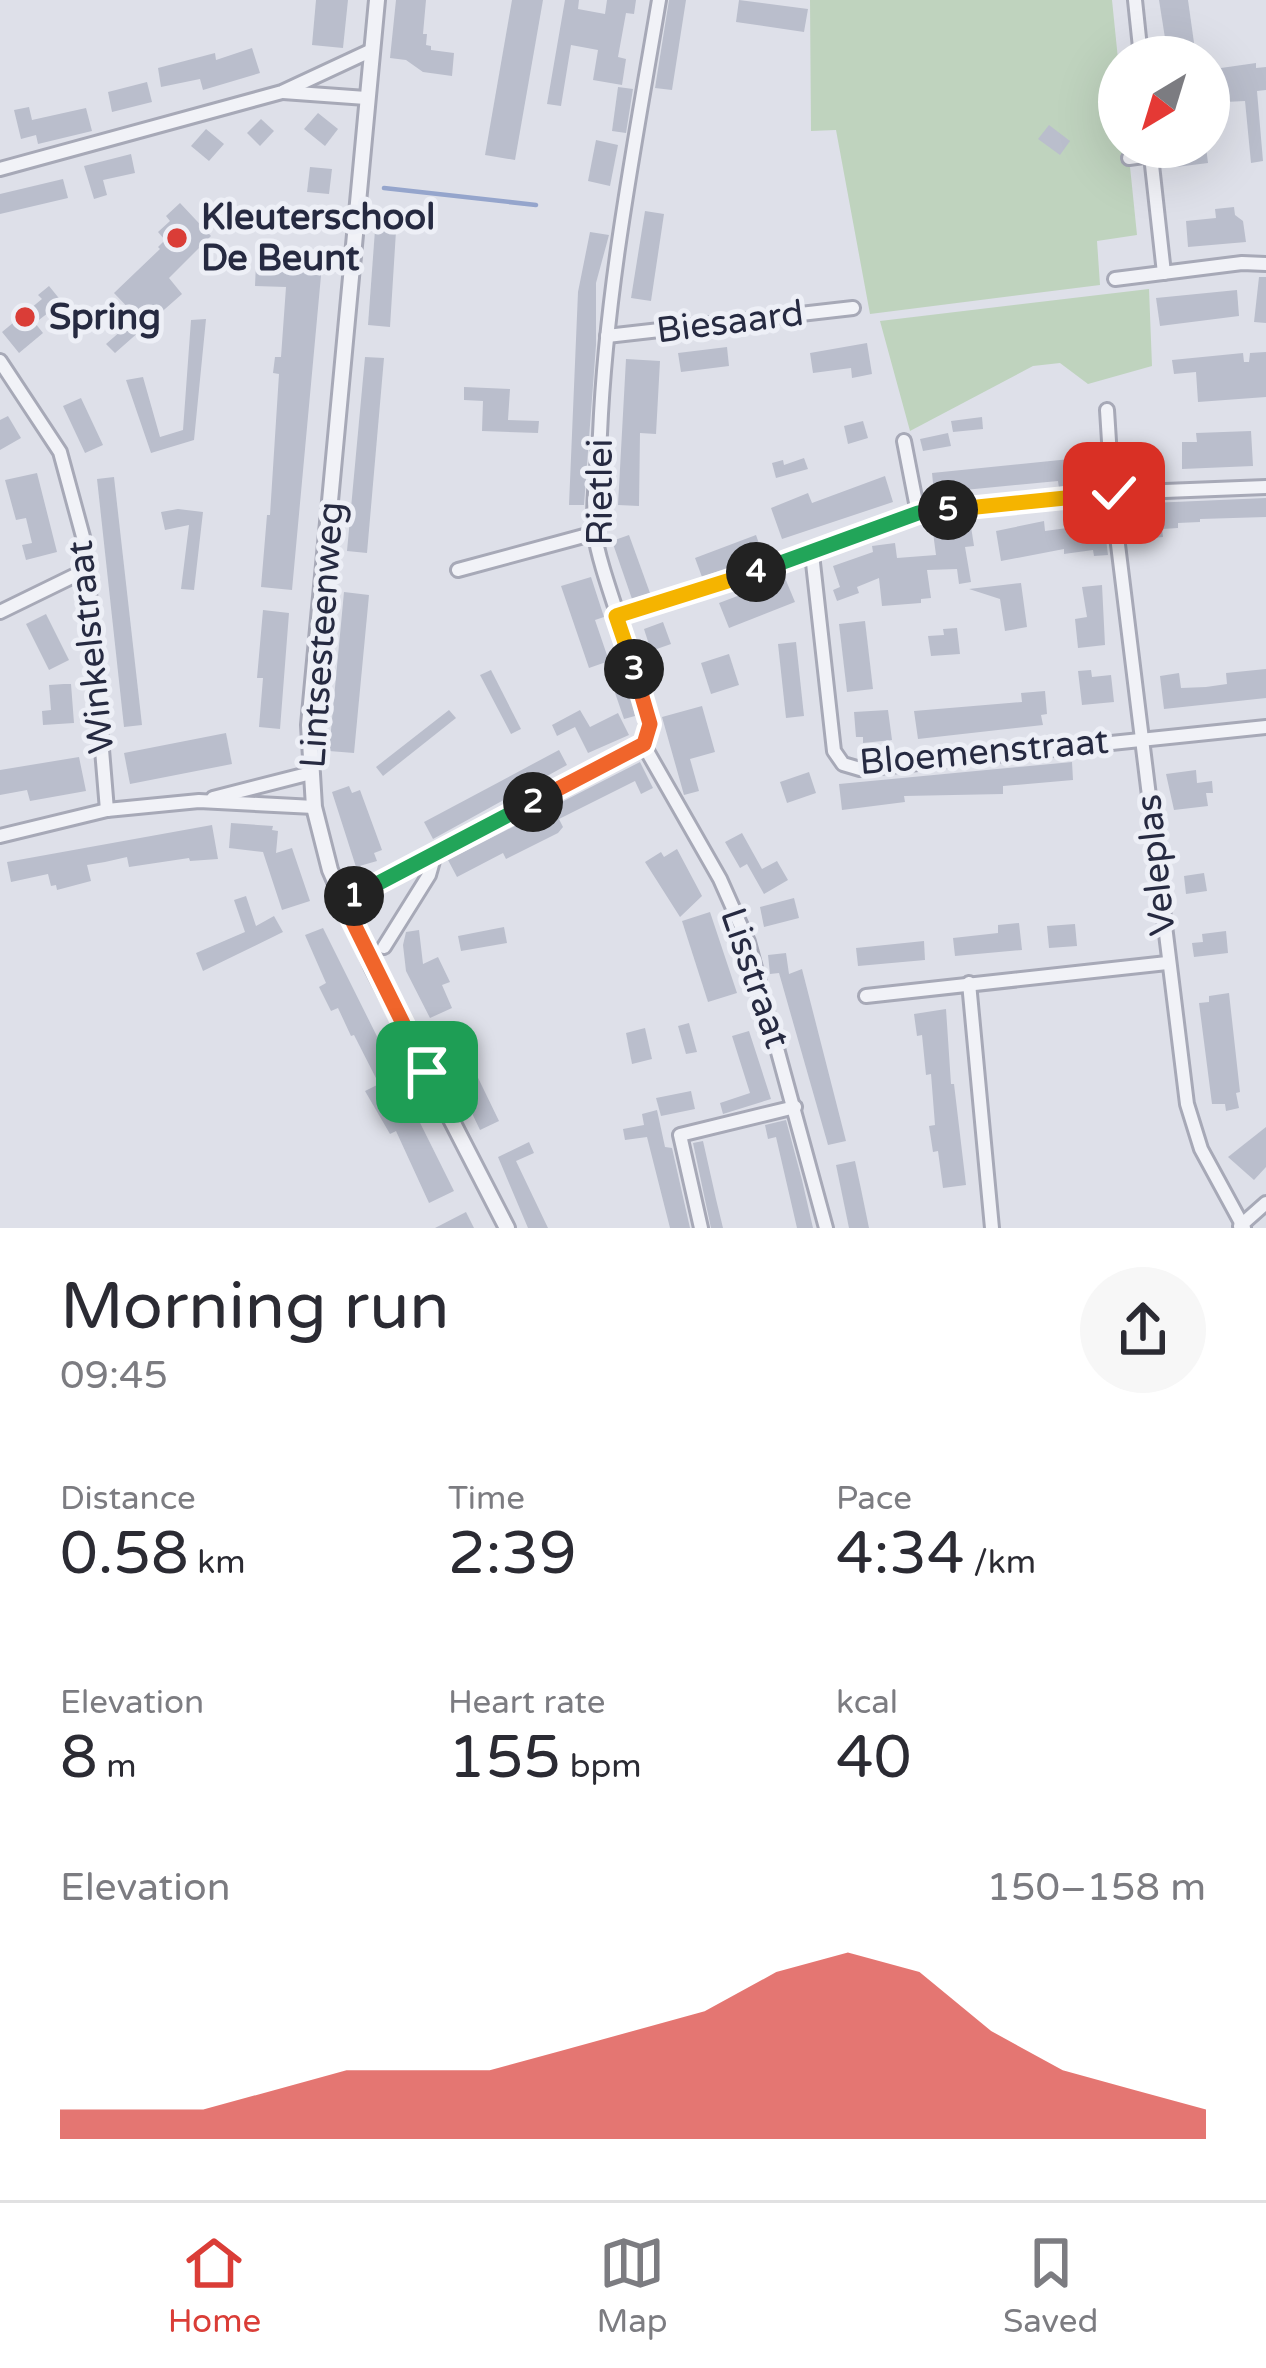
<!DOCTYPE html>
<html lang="en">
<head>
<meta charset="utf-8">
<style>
	:root { --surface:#fff; --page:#f7f7f7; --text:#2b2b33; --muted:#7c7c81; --line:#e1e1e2; --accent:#da3d37 }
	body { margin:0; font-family:"Varela Round",sans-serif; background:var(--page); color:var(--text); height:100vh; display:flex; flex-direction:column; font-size:45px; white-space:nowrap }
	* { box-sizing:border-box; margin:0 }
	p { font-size:39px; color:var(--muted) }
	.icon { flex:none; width:66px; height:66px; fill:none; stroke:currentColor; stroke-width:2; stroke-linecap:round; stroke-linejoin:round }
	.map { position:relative; height:1228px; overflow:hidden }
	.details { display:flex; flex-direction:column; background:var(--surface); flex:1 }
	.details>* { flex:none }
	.needle { width:78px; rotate:218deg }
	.buttons { position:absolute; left:1098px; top:36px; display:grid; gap:24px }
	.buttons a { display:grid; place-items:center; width:132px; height:132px; border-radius:50%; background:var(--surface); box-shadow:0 12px 48px #0002; font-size:60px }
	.pin { position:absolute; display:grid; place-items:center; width:102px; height:102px; color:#fff; margin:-51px; border-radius:24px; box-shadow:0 6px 18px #0006 }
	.km { position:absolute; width:60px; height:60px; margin:-30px; border-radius:50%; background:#222; color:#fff; font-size:33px; line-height:60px; text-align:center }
	.round { display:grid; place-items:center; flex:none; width:126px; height:126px; border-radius:63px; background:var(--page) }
	.overview { display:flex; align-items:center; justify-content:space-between; height:204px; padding:0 60px }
	h1 { font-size:66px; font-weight:600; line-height:90px }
	.stats { display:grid; grid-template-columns:repeat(3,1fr); gap:18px; height:204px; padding:12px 60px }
	.stats div { display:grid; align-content:center }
	.stats b { font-size:60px; font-weight:600 }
	.stats small { font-size:33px; font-weight:400 }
	.stats p { font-size:33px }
	.chart { height:336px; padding:24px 60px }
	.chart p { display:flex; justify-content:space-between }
	.chart svg { width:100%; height:216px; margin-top:12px; fill:var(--accent); opacity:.7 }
	.tab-bar { display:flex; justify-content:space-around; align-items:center; height:168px; border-top:3px solid var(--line); background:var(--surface); font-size:33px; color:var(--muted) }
	.tab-bar a { display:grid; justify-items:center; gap:6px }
	.tab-bar .on { color:var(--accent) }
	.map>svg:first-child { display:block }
	.green { fill:#bfd3be }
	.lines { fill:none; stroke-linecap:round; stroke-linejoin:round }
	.stream { stroke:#95a5cc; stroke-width:4.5 }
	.building { fill:#babecc }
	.minor-casing { stroke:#a7a9b7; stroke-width:18 }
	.tertiary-casing { stroke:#a7a9b7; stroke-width:20 }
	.minor { stroke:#f1f2f7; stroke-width:12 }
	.tertiary { stroke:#f1f2f7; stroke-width:14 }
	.split-1-casing { stroke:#fff; stroke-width:24 }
	.split-2-casing { stroke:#fff; stroke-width:24 }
	.split-3-casing { stroke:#fff; stroke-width:24 }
	.split-4-casing { stroke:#fff; stroke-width:24 }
	.split-5-casing { stroke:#fff; stroke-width:24 }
	.split-6-casing { stroke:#fff; stroke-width:24 }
	.split-1 { stroke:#f0652b; stroke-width:15 }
	.split-2 { stroke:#22a559; stroke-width:15 }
	.split-3 { stroke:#f0652b; stroke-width:15 }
	.split-4 { stroke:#f5b400; stroke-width:15 }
	.split-5 { stroke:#22a559; stroke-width:15 }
	.split-6 { stroke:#f5b400; stroke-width:15 }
	.poi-dot { fill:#da3d37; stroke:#edeff6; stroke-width:4.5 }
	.labels { text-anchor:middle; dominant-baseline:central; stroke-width:10; stroke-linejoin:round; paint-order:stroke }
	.poi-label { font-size:36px; font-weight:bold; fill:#262a41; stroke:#edeff6; text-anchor:start }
	.street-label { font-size:36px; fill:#262a41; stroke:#edeff6 }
</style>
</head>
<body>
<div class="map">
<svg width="1266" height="1228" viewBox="0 0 1266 1228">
	<rect width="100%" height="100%" fill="#dee0e9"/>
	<g class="green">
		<polygon points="810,0 1112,0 1119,69 1119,147 1128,147 1137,235 1097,241 1100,285 870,314 836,130 811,131"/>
		<polygon points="1149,289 1152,366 1088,384 1060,363 1033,366 910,431 880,321"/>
	</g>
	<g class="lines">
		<polyline class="stream" points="384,188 536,205"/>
	</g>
	<g class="building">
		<polygon points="316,0 348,0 343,48 312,45"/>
		<polygon points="396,0 426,0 423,34 427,34 426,45 431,46 431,50 454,53 452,76 423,72 406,60 390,58"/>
		<polygon points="512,0 543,0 515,160 485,155"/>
		<polygon points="565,0 579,0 578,9 605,14 607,0 636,0 634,14 626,13 618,57 626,59 622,85 593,80 598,50 571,45 561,106 547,104"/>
		<polygon points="669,0 686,0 672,90 655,88"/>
		<polygon points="739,0 808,9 804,32 736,22"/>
		<polygon points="1159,0 1188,0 1196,57 1168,57"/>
		<polygon points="252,48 260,73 203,90 200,79 161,87 158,68 215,53 216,60"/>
		<polygon points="1256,63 1256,68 1266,67 1266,90 1257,91 1263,161 1251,163 1245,101 1225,102 1221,68"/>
		<polygon points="147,82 152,102 112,112 108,92"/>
		<polygon points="618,87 633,89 626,133 612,131"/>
		<polygon points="29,107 32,120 86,108 92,131 38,144 36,135 21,139 14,110"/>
		<polygon points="318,113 338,129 325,146 304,129"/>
		<polygon points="261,119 274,131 260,146 247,133"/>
		<polygon points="1049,125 1070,141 1060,155 1038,139"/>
		<polygon points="206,129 224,144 209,161 191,146"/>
		<polygon points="596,140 618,145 610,186 588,181"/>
		<polygon points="1174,147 1206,147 1208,163 1176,167"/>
		<polygon points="131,154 135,173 103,180 107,195 94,199 84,166"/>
		<polygon points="310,167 332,169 329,194 307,192"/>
		<polygon points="63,179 68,198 0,214 0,194"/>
		<polygon points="180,203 211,236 169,278 182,294 115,353 106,344 137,317 114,293 160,249 158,247 165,240 158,232 170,221 166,216"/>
		<polygon points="1234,207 1235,215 1243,221 1246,242 1188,247 1186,221 1216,218 1215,209"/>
		<polygon points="645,211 664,214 651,301 631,298"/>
		<polygon points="375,230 396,231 390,327 368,325"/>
		<polygon points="590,232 609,235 596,283 596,345 584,505 569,505 578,292"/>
		<polygon points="290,251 323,254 292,590 261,587 267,515 270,515 279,374 273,373 275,357 281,357 286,287 255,286 256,263 289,264"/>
		<polygon points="1259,277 1266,277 1266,323 1254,322"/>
		<polygon points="49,286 62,302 35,323 43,333 19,353 2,332 42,299 38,295"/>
		<polygon points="1237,290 1239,316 1160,326 1156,298"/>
		<polygon points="206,319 194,440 151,453 126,380 143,377 160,437 183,430 191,320"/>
		<polygon points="867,343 872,374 852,378 851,368 813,373 810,353"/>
		<polygon points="727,347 729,366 681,372 678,353"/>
		<polygon points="1266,352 1266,397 1198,402 1196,372 1174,374 1172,360 1243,353 1244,362 1249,362 1250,353"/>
		<polygon points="365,357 384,358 367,553 347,551"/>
		<polygon points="626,359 660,361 656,434 640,433 639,506 618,505"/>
		<polygon points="464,387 510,389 508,420 539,421 538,433 482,431 483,401 464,400"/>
		<polygon points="81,398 103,445 85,453 63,406"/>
		<polygon points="8,416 21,438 0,450 0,420"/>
		<polygon points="982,417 983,429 953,432 951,421"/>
		<polygon points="863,421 868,438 848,444 844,426"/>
		<polygon points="1251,431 1253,466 1182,469 1182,442 1197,442 1196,433"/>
		<polygon points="948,433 951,446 923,451 920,439"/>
		<polygon points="1143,444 1144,473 1126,474 1125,445"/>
		<polygon points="804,458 808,469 776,478 772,463 783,460 784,465"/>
		<polygon points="1070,459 1072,487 1059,488 1058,481 934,493 932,473"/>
		<polygon points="37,473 57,552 26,560 22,545 32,543 26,518 16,520 5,480"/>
		<polygon points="885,476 893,502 782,539 771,508 808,493 812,503"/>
		<polygon points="114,477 142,725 124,727 97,479"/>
		<polygon points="1266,498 1266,517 1200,519 1200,522 1178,523 1178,528 1162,529 1163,537 1152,538 1151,503"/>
		<polygon points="178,509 203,512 194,590 181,589 189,525 165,530 161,512"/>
		<polygon points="970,520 974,546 965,547 971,582 959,584 957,569 927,570 931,598 921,599 921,603 882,606 879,578 857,587 859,593 837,601 833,590 840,587 833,566 873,552 872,546 895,543 897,558 936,555 932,525"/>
		<polygon points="1044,521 1045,531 1104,523 1108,555 1094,556 1093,550 1064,554 1064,549 1001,561 996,531"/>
		<polygon points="629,535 650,593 632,599 612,541"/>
		<polygon points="756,535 763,555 702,577 695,558"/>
		<polygon points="591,577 604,617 595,620 609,661 589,668 561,586"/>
		<polygon points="785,578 795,602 729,628 719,603"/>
		<polygon points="1021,583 1027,627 1005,631 1000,599 969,589"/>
		<polygon points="1102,585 1105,645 1078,648 1075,619 1087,617 1082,587"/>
		<polygon points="344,592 369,595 354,753 329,751"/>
		<polygon points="263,610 289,613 280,729 259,727 263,678 257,678"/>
		<polygon points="46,614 69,660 49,670 26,624"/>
		<polygon points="865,621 873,689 847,692 839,624"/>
		<polygon points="663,622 671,644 651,651 644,629"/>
		<polygon points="957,628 960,654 931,656 928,636 944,635 943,629"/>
		<polygon points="796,642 804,716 786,718 778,644"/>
		<polygon points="729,654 739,685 711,694 701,663"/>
		<polygon points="1266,669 1266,698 1164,709 1160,676 1179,673 1181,688 1206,687 1227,684 1226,673"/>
		<polygon points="491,670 521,729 511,734 480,675"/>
		<polygon points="1091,670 1092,677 1111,675 1114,702 1082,705 1078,671"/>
		<polygon points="628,682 635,716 624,719 613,687"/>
		<polygon points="64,684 71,684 74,723 43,725 42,711 51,710 49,685"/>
		<polygon points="1045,691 1047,714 1041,715 1043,725 918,739 914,711 1022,702 1021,693"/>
		<polygon points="702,706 715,752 690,759 699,791 684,795 662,717"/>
		<polygon points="449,710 456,718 383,776 376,767"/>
		<polygon points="580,710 590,727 618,713 629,735 588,753 575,727 557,736 552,725"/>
		<polygon points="888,710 892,740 863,743 863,737 856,737 854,712"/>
		<polygon points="226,733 232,764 130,784 124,753"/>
		<polygon points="559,750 567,765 433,839 424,822"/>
		<polygon points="79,757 86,791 30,801 27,790 0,795 0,770"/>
		<polygon points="640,762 653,788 641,794 635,781 559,819 563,827 558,833 506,859 503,853 457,877 448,860"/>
		<polygon points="1072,762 1073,780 1003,786 1003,794 904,796 905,802 842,810 839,784"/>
		<polygon points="1196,770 1197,783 1212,781 1213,793 1206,793 1208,806 1174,810 1166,774"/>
		<polygon points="809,772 816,793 787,803 780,782"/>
		<polygon points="349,786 352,793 360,790 382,850 374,853 377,861 356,867 332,792"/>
		<polygon points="231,823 273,826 272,830 278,831 276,853 292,848 310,901 282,910 263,852 229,848"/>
		<polygon points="212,825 218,859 190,861 189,858 129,867 127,857 105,862 87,865 91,881 57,890 56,885 51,886 48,874 11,882 7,862"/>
		<polygon points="742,833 762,869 777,861 788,880 764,894 747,864 740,868 725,842"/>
		<polygon points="677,849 702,896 680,917 645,862 661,852 664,857"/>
		<polygon points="1204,873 1207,891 1186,894 1184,876"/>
		<polygon points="246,896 256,926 274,916 283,932 203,971 196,953 245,932 234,900"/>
		<polygon points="794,898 799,918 764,927 760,907"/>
		<polygon points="710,912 737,993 708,1002 682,921"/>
		<polygon points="1019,923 1022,950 955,956 953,938 998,933 998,925"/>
		<polygon points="1075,924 1077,946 1049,948 1047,926"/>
		<polygon points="504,927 507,943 461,951 458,936"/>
		<polygon points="323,928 454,1191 429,1203 396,1131 390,1134 365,1091 379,1084 354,1035 351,1036 338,1008 331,1011 319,987 326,983 305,935"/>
		<polygon points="419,930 423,964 438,957 450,982 442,985 452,1008 430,1018 406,971 403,945 406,932"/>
		<polygon points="1226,931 1228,953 1194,957 1192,943 1203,942 1202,934"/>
		<polygon points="924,941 925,960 858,966 856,948"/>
		<polygon points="786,953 789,974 802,969 846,1141 828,1145 779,973 770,974 768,955"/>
		<polygon points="1229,993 1240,1092 1236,1093 1239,1108 1226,1111 1225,1104 1212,1104 1199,1003 1209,1002 1209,996"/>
		<polygon points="946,1009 951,1084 954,1084 966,1185 943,1188 938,1151 933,1152 929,1126 935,1125 931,1074 926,1075 922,1035 917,1036 914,1014"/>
		<polygon points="689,1023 697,1052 686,1054 678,1026"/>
		<polygon points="645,1028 652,1059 632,1064 626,1033"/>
		<polygon points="749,1031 771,1099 723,1114 720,1103 750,1093 732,1036"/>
		<polygon points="462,1035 464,1040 470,1036 476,1048 466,1053 499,1121 480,1130 439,1044"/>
		<polygon points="691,1091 695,1109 661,1116 656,1098"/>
		<polygon points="657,1110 665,1147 672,1148 690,1228 670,1228 647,1137 625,1140 623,1129 644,1125 642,1114"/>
		<polygon points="786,1120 802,1180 813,1228 797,1228 776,1137 768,1139 765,1125"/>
		<polygon points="1266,1127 1266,1167 1254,1180 1228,1157"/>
		<polygon points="703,1141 716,1199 723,1228 711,1228 693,1143"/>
		<polygon points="529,1142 534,1153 516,1161 548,1228 528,1228 498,1157"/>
		<polygon points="855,1161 861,1189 869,1228 849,1228 836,1165"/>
		<polygon points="466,1212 474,1228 435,1228"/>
	</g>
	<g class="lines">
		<defs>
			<g id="minor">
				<polyline points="1135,0 1141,57"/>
				<polyline points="283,92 366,98"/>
				<polyline points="1150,147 1164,273"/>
				<polyline points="1129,158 1151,155"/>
				<polyline points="0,169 282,92 370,51"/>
				<polyline points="1115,279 1242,263 1266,264"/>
				<polyline points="607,336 853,308"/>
				<polyline points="0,361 60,452 85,544 107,810"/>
				<polyline points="1107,410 1113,504 1187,1104 1201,1149 1244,1228"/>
				<polyline points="904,441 918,513"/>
				<polyline points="812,554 834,751 843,764 860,769 1266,727"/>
				<polyline points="458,570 595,533"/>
				<polyline points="0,612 86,570"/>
				<polyline points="616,615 812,554 918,513 1114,493 1266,487"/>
				<polyline points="643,744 720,879 748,942 826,1228"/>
				<polyline points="213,798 311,773"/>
				<polyline points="0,836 107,810 199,801 314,807"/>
				<path d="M343,901L643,744C662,717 599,578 595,534C592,502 598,466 600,434C606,289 635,143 659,0"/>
				<polyline points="384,947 429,875 435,854"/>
				<polyline points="969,983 992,1228"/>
				<polyline points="866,996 1167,963"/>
				<polyline points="1240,1226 1266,1203"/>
				<polyline points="701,1228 680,1135 795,1107"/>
			</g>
			<polyline id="tertiary" points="377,0 309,725 314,807 330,870 373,968 507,1228"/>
		</defs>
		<use href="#minor" class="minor-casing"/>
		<use href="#tertiary" class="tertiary-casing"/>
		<use href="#minor" class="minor"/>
		<use href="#tertiary" class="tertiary"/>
	</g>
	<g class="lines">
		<defs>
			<polyline id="split-1" points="354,896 343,902 427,1072"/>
			<polyline id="split-2" points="354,896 533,802"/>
			<polyline id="split-3" points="533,802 644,744 650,724 634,669"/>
			<polyline id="split-4" points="634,669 616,616 756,572"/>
			<polyline id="split-5" points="756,572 918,513 948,510"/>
			<polyline id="split-6" points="948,510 1114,493"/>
		</defs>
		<use href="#split-1" class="split-1-casing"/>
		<use href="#split-2" class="split-2-casing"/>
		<use href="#split-3" class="split-3-casing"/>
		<use href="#split-4" class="split-4-casing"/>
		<use href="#split-5" class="split-5-casing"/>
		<use href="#split-6" class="split-6-casing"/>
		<use href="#split-1" class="split-1"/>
		<use href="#split-2" class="split-2"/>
		<use href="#split-3" class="split-3"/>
		<use href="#split-4" class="split-4"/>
		<use href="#split-5" class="split-5"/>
		<use href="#split-6" class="split-6"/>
	</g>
	<g class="poi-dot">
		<circle cx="177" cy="238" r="12"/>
		<circle cx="25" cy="317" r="12"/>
	</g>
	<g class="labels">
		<g class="poi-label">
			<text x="201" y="217">Kleuterschool<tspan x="201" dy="41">De Beunt</tspan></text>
			<text x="49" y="317">Spring</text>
		</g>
		<g class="street-label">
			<text transform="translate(730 322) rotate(-7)">Biesaard</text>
			<text transform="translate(600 492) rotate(-90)">Rietlei</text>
			<text transform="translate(322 635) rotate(-86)">Lintsesteenweg</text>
			<text transform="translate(91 647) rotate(-96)">Winkelstraat</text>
			<text transform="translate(984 752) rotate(-5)">Bloemenstraat</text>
			<text transform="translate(1156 865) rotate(-96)">Veleplas</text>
			<text transform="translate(755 978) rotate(71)">Lisstraat</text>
		</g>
	</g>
</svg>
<div class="buttons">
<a><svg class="needle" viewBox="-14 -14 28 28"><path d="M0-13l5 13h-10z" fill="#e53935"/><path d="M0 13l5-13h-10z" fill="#7c7c81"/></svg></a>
</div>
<div class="pin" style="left:427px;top:1072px;background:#1e9e55"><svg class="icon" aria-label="arrive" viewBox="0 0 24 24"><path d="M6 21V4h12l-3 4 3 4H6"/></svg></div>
<div class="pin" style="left:1114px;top:493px;background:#d93025"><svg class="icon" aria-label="check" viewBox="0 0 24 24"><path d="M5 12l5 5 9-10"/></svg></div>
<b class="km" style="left:354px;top:896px">1</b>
<b class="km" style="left:533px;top:802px">2</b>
<b class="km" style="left:634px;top:669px">3</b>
<b class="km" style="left:756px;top:572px">4</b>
<b class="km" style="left:948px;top:510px">5</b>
</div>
<section class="details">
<div class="overview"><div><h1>Morning run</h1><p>09:45</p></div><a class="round"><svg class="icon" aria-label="share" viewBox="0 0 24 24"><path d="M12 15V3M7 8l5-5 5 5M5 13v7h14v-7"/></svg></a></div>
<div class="stats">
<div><p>Distance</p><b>0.58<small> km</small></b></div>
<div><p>Time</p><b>2:39</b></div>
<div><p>Pace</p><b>4:34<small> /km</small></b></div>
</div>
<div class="stats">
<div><p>Elevation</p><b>8<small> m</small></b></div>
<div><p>Heart rate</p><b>155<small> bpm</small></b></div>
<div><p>kcal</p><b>40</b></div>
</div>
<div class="chart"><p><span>Elevation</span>150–158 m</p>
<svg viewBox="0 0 160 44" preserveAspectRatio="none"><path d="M0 44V38L10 38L20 38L30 34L40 30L50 30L60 30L70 26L80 22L90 18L100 10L110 6L120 10L130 22L140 30L150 34L160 38V44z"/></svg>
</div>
</section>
<nav class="tab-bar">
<a class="on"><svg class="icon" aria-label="home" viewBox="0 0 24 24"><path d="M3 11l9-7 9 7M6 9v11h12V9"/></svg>Home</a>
<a><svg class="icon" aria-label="map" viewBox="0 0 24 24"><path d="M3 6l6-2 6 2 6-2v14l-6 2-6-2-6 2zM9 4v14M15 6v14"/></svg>Map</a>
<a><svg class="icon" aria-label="saved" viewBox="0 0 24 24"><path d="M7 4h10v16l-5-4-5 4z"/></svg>Saved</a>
</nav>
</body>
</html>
